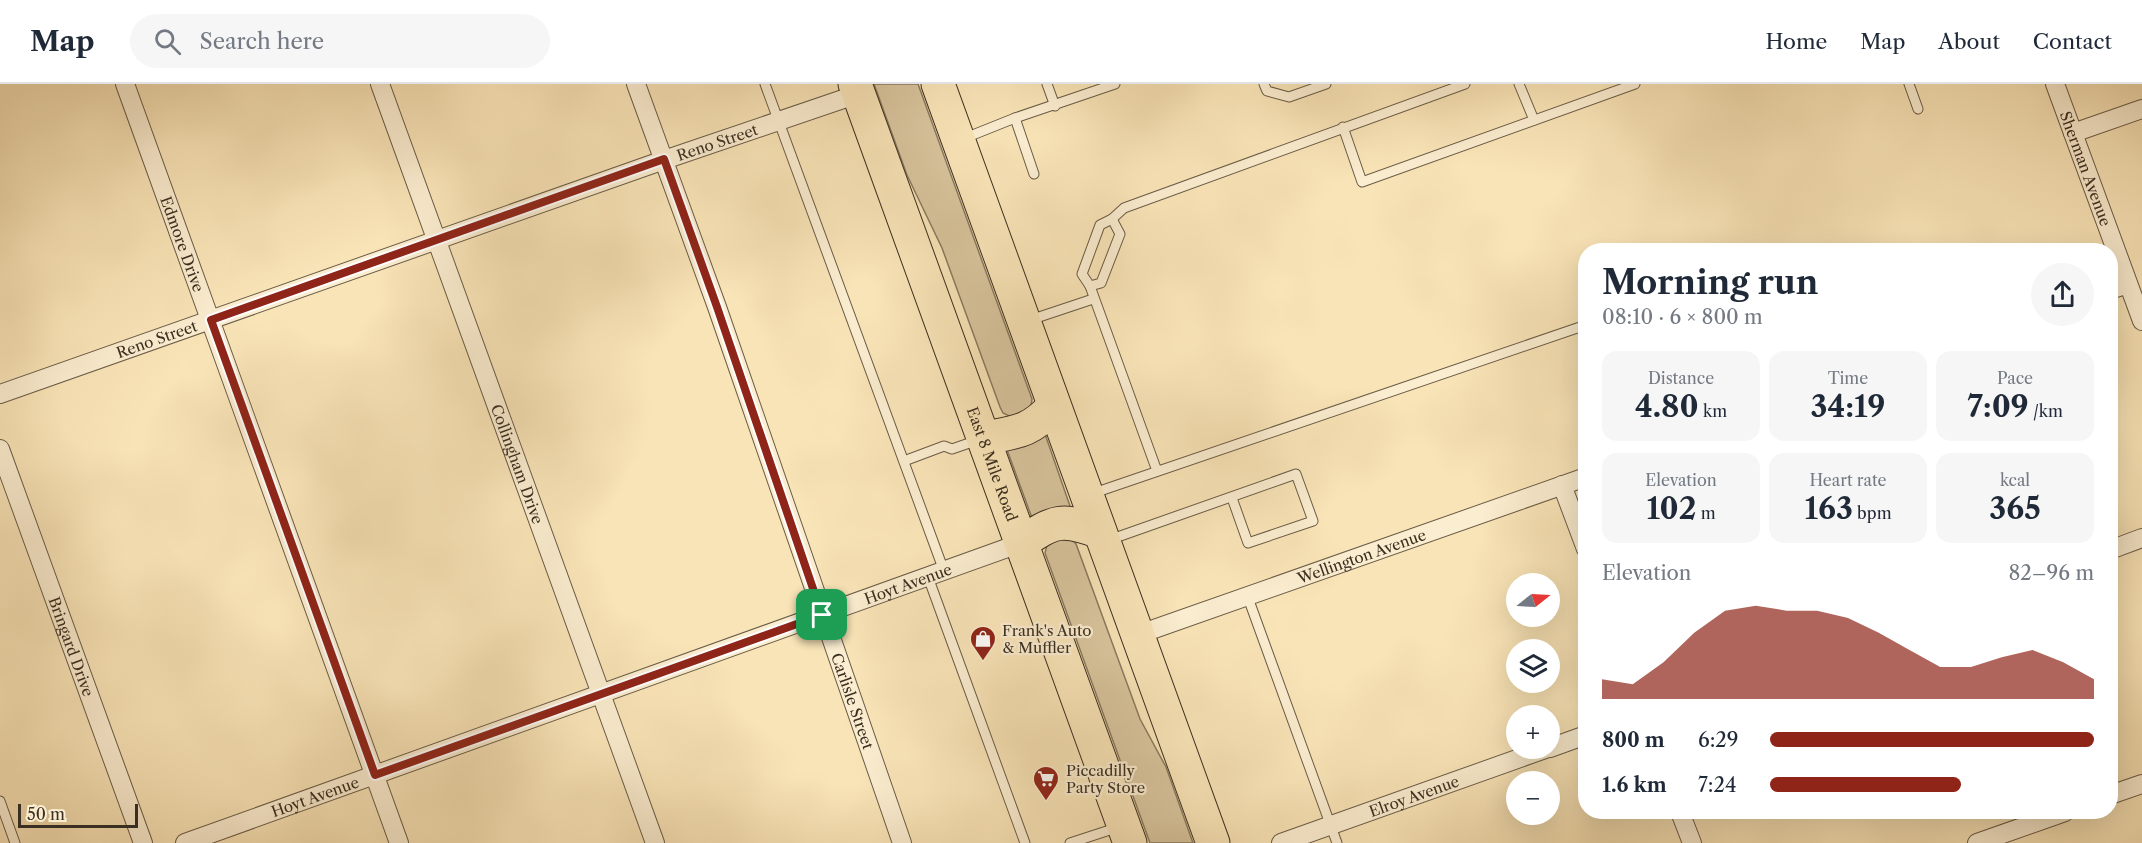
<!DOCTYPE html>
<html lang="en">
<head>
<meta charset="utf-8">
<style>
	:root { --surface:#fff; --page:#f6f6f7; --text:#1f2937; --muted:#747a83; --line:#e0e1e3; --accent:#8f2418 }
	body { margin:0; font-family:"Libre Caslon Text",serif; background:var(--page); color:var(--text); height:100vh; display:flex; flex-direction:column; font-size:22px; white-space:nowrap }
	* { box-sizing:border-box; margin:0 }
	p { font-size:20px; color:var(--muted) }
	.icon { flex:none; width:33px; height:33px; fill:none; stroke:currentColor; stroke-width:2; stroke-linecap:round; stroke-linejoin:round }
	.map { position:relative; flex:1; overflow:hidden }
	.details { position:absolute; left:1578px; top:159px; width:540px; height:576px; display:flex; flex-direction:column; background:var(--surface); border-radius:24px; box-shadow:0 6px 24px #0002 }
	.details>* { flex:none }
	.needle { width:39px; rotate:72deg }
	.buttons { position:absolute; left:1506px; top:489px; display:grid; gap:12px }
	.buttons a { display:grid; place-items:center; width:54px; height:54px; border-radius:50%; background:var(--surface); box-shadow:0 6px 24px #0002; font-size:30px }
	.scale { position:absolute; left:18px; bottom:15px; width:120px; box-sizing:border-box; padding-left:6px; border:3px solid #3b2f21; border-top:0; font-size:16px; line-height:21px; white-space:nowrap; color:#3b2f21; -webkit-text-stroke:4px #fbedd0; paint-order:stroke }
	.pin { position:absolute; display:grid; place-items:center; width:51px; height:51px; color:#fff; margin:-26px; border-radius:12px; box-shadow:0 3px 9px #0006 }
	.round { display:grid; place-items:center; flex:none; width:63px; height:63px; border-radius:32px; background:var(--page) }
	.summary { display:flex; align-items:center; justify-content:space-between; height:102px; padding:0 24px }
	h1 { font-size:33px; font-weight:700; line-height:45px }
	.metrics { display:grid; grid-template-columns:repeat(3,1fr); gap:9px; height:102px; padding:6px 24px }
	.metrics div { display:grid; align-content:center; border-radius:15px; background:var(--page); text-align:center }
	.metrics b { font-size:30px; font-weight:700 }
	.metrics small { font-size:16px; font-weight:400 }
	.metrics p { font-size:16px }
	.chart { height:168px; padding:12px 24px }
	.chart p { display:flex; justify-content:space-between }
	.chart svg { width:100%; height:108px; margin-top:6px; fill:var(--accent); opacity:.7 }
	ul { padding:0 24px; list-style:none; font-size:20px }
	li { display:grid; grid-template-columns:96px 72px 1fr; align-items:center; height:45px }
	li i { height:15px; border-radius:8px; background:var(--accent) }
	header { display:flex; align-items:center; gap:36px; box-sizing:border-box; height:84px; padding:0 30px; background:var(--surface); border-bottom:2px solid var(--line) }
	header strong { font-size:28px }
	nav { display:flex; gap:33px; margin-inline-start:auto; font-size:21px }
	.search { width:420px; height:54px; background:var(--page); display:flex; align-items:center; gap:15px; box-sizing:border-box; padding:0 21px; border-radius:33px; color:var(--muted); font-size:22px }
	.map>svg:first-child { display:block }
	.grass { fill:#d9c59e; stroke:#8a7a60; stroke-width:1.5 }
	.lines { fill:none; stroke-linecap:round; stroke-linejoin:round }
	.lane-casing { stroke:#6a5c46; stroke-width:11 }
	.street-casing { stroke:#6a5c46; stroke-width:20 }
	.highway-casing { stroke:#3b2f21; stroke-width:35 }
	.lane { stroke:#fbedd0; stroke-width:9 }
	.street { stroke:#fbedd0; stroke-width:18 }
	.highway { stroke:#f9e4b7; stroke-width:33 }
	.route-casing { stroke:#fff; stroke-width:12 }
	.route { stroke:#8f2418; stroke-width:8 }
	.labels { text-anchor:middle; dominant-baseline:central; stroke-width:4.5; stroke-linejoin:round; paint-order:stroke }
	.street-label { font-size:15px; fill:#3b2f21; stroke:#fbedd0 }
	.poi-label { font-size:15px; fill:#3b2f21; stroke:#fbedd0; text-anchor:start }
</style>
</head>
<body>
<header>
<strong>Map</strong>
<div class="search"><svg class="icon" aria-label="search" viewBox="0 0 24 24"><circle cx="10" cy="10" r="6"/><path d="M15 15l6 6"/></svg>Search here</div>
<nav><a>Home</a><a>Map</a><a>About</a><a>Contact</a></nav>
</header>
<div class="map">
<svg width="2142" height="759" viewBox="0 0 2142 759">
	<rect width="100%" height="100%" fill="#f9e4b7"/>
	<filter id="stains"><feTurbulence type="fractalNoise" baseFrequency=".00333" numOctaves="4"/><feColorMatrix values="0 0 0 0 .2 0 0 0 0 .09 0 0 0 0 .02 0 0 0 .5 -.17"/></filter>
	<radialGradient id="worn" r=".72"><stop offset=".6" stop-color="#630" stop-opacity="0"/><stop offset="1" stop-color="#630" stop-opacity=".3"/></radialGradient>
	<g class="grass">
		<polygon points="874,0 918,0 1032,315 1031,322 1013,334 1003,329 1000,323 942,164 907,91"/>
		<polygon points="1045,350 1071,425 1032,434 1006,363"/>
		<polygon points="1069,452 1076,460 1140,635 1166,683 1193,759 1150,759 1045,469 1048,457"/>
	</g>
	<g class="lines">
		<defs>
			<g id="lane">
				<polyline points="765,0 944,487"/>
				<polyline points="1047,0 1055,22"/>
				<polyline points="1264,0 1267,7 1289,13 1326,0"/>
				<polyline points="1519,0 1534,36"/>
				<polyline points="1909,0 1918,25"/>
				<polyline points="1015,34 1034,90"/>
				<polyline points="1343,43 1362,98 1635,0"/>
				<polyline points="965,54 1015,34 1115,0"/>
				<polyline points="1090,202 1101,199 1120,150 1112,135"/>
				<polyline points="1030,236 1093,215"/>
				<polyline points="904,377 944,362 952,365 978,356"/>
				<polyline points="1157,387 1090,202 1082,190 1100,141 1112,135 1124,124 1465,0"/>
				<polyline points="1091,410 1586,241"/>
				<polyline points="1109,456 1296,390 1313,437 1248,459 1232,414"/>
				<polyline points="928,493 1025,759"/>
				<polyline points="1247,511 1337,759"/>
				<polyline points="0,717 15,759"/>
				<polyline points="1070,759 1119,743"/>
			</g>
			<g id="street">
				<path id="s1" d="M125,0L399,759"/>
				<path id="s2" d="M380,0L655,759"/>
				<path id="s3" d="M636,0L717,223L902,759"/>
				<path id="s4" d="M2055,0L2142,237"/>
				<polyline points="2073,49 2142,25"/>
				<polyline points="2110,206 2128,200"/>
				<path id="s5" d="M0,310L664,76L858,10"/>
				<path id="s6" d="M0,365L143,759"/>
				<polyline points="1562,401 1586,465"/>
				<polyline points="2110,466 2142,454"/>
				<path id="s7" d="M1137,551L1586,393"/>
				<polyline points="1550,664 1586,651"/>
				<polyline points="2110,711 2142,700"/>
				<polyline points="1680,728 1692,759"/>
				<path id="s8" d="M185,759L1021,459"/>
				<path id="s9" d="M1281,759L1548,664"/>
				<polyline points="1977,759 2065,728"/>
			</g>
			<g id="highway">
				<path id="s10" d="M855,0L1130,759"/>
				<polyline points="938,0 1213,759"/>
				<path d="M984,354C1017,348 1030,348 1054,322"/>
				<path d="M1021,459C1054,437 1061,433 1100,448"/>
			</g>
		</defs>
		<use href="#lane" class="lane-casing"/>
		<use href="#street" class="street-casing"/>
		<use href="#highway" class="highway-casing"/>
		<use href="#lane" class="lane"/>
		<use href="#street" class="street"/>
		<use href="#highway" class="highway"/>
	</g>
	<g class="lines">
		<defs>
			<polygon id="route" points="664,75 717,223 822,531 375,691 211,236"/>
		</defs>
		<use href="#route" class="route-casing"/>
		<use href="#route" class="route"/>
	</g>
	<defs>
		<symbol id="shop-pin" viewBox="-11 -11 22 30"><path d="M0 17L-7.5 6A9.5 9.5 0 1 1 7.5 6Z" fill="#8f2418" stroke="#fbedd0"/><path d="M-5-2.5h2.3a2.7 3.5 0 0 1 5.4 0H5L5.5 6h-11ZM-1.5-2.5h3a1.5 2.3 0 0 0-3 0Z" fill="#fff"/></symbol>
		<symbol id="supermarket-pin" viewBox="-11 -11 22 30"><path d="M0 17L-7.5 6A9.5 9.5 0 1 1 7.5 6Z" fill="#8f2418" stroke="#fbedd0"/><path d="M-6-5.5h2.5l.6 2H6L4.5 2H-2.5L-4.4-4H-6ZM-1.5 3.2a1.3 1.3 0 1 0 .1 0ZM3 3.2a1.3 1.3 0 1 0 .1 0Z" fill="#fff"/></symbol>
	</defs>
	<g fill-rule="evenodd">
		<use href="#shop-pin" x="968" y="540" width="30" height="40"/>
		<use href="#supermarket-pin" x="1031" y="680" width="30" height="40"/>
	</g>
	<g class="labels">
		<g class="street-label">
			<text stroke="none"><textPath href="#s5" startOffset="760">Reno Street</textPath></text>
			<text stroke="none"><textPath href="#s4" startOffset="90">Sherman Avenue</textPath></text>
			<text stroke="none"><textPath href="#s1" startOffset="170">Edmore Drive</textPath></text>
			<text stroke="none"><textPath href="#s5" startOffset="166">Reno Street</textPath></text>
			<text stroke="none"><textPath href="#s2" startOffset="404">Collingham Drive</textPath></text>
			<text stroke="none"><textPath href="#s10" startOffset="404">East 8 Mile Road</textPath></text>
			<text stroke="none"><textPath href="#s7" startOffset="238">Wellington Avenue</textPath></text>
			<text stroke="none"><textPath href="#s8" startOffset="768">Hoyt Avenue</textPath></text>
			<text stroke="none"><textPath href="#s6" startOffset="210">Bringard Drive</textPath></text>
			<text stroke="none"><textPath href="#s3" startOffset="654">Carlisle Street</textPath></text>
			<text stroke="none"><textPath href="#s9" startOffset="141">Elroy Avenue</textPath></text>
			<text stroke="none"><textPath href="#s8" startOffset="138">Hoyt Avenue</textPath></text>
		</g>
		<g class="poi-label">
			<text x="1002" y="546">Frank's Auto<tspan x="1002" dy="17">&amp; Muffler</tspan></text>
			<text x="1066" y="686">Piccadilly<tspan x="1066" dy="17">Party Store</tspan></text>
		</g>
	</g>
	<rect width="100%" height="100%" filter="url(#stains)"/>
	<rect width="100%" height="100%" fill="url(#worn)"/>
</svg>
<div class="buttons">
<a><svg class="needle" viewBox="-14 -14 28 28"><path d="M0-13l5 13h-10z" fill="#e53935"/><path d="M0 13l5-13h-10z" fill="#747a83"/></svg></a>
<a><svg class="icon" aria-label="layers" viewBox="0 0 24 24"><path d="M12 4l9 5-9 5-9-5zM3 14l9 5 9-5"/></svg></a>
<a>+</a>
<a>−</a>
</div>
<div class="scale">50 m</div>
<div class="pin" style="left:822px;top:531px;background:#1e9e55"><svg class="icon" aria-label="arrive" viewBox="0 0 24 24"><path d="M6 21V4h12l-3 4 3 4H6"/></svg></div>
<section class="details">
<div class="summary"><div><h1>Morning run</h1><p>08:10 · 6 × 800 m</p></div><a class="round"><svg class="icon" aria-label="share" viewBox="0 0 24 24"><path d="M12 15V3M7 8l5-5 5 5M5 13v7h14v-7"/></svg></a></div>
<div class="metrics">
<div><p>Distance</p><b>4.80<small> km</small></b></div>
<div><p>Time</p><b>34:19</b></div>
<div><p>Pace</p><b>7:09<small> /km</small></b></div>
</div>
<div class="metrics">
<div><p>Elevation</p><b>102<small> m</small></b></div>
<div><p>Heart rate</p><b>163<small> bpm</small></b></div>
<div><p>kcal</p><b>365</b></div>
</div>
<div class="chart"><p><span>Elevation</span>82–96 m</p>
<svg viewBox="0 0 160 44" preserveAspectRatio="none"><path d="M0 44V36L10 38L20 29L30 17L40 8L50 6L60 8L70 8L80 11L90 17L100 24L110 31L120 31L130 27L140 24L150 29L160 36V44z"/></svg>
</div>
<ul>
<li><b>800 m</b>6:29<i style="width:100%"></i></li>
<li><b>1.6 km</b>7:24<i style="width:59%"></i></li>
</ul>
</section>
</div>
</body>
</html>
